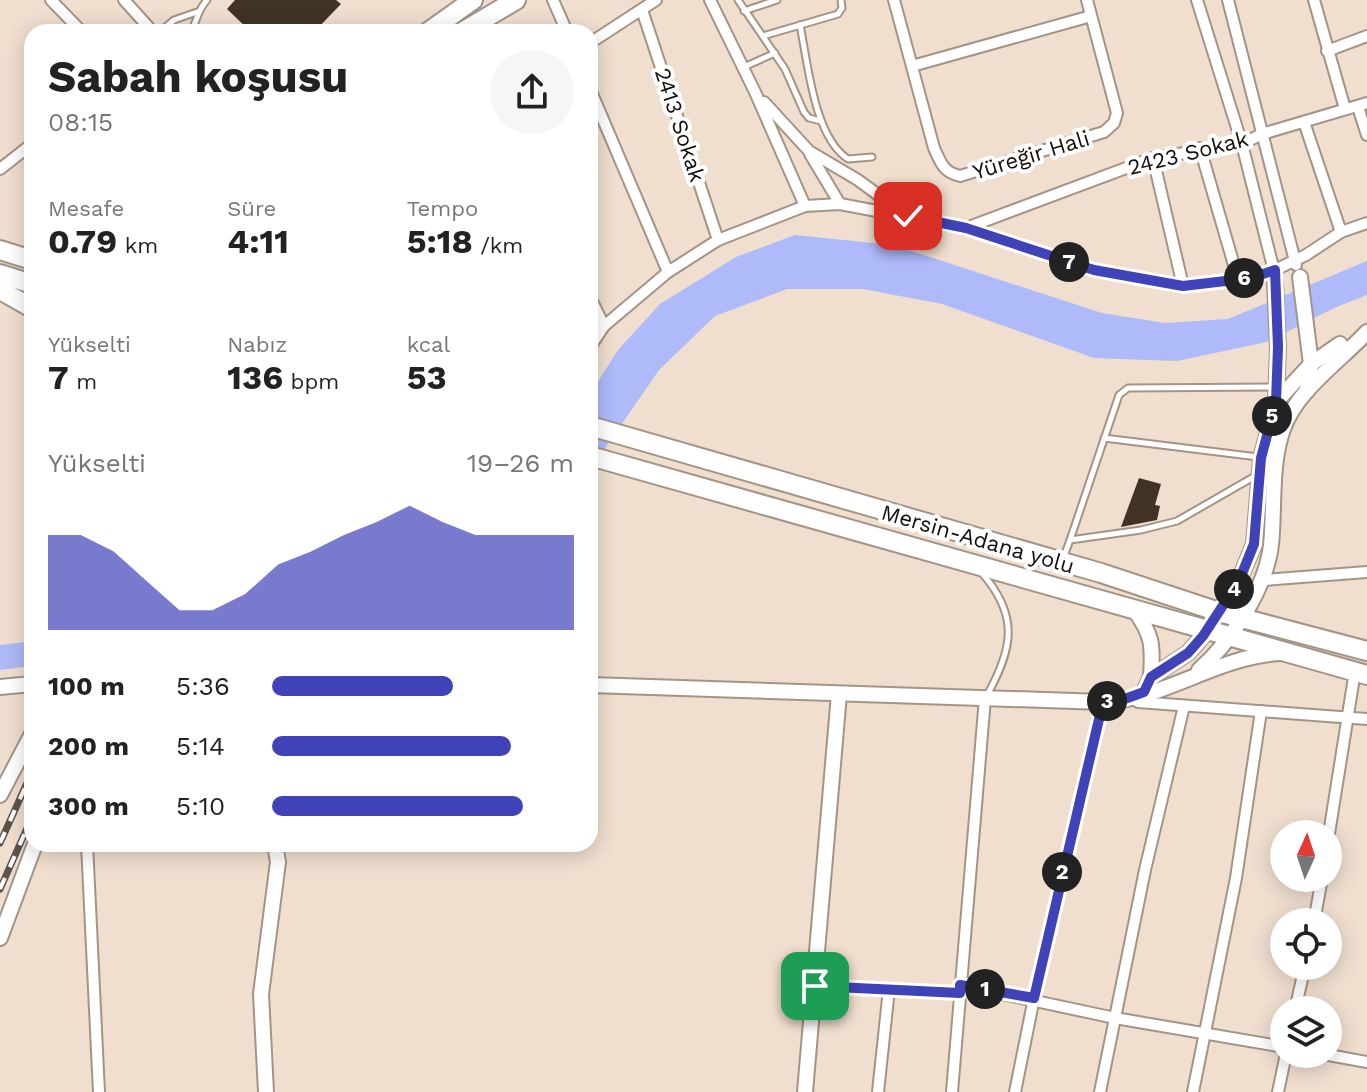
<!DOCTYPE html>
<html lang="tr">
<head>
<meta charset="utf-8">
<style>
	:root { --surface:#fff; --page:#f6f6f6; --text:#222; --muted:#767676; --accent:#4043b8 }
	body { margin:0; font-family:"Work Sans",sans-serif; background:var(--page); color:var(--text); height:100vh; display:flex; flex-direction:column; font-size:30px; white-space:nowrap }
	* { box-sizing:border-box; margin:0 }
	p { font-size:26px; color:var(--muted) }
	.icon { flex:none; width:44px; height:44px; fill:none; stroke:currentColor; stroke-width:2; stroke-linecap:round; stroke-linejoin:round }
	.map { position:relative; flex:1; overflow:hidden }
	.drawer { position:absolute; left:24px; top:24px; width:574px; height:828px; display:flex; flex-direction:column; background:var(--surface); border-radius:24px; box-shadow:0 4px 20px #0003 }
	.drawer>* { flex:none }
	.needle { width:52px; rotate:3deg }
	.controls { position:absolute; left:1270px; top:820px; display:grid; gap:16px }
	.controls a { display:grid; place-items:center; width:72px; height:72px; border-radius:50%; background:var(--surface); box-shadow:0 4px 20px #0003; font-size:40px }
	.pin { position:absolute; display:grid; place-items:center; width:68px; height:68px; color:#fff; margin:-34px; border-radius:16px; box-shadow:0 4px 12px #0006 }
	.km { position:absolute; width:40px; height:40px; margin:-20px; border-radius:50%; background:#222; color:#fff; font-size:22px; line-height:40px; text-align:center }
	.round { display:grid; place-items:center; flex:none; width:84px; height:84px; border-radius:42px; background:var(--page) }
	.head { display:flex; align-items:center; justify-content:space-between; height:136px; padding:0 24px }
	h1 { font-size:44px; font-weight:700; line-height:60px }
	.stats { display:grid; grid-template-columns:repeat(3,1fr); gap:12px; height:136px; padding:8px 24px }
	.stats div { display:grid; align-content:center }
	.stats b { font-size:34px; font-weight:700 }
	.stats small { font-size:22px; font-weight:400 }
	.stats p { font-size:22px }
	.chart { height:224px; padding:16px 24px }
	.chart p { display:flex; justify-content:space-between }
	.chart svg { width:100%; height:144px; margin-top:8px; fill:var(--accent); opacity:.7 }
	ul { padding:0 24px; list-style:none; font-size:26px }
	li { display:grid; grid-template-columns:128px 96px 1fr; align-items:center; height:60px }
	li i { height:20px; border-radius:10px; background:var(--accent) }
	.map>svg:first-child { display:block }
	.water { fill:#aebafa }
	.building { fill:#403326 }
	.lines { fill:none; stroke-linecap:round; stroke-linejoin:round }
	.lane-casing { stroke:#a49485; stroke-width:9 }
	.street-casing { stroke:#a49485; stroke-width:14 }
	.secondary-casing { stroke:#a49485; stroke-width:18 }
	.highway-casing { stroke:#a49485; stroke-width:22 }
	.lane { stroke:#fff; stroke-width:5 }
	.street { stroke:#fff; stroke-width:10 }
	.secondary { stroke:#fff; stroke-width:14 }
	.highway { stroke:#fff; stroke-width:18 }
	.rail-casing { stroke:#5c534a; stroke-width:7 }
	.rail { stroke:#fff; stroke-width:4; stroke-dasharray:12; stroke-linecap:butt }
	.route-casing { stroke:#fff; stroke-width:16 }
	.route { stroke:#4043b8; stroke-width:10 }
	.labels { text-anchor:middle; dominant-baseline:central; stroke-width:8; stroke-linejoin:round; paint-order:stroke }
	.street-label { font-size:22px; fill:#140e09; stroke:#fff }
</style>
</head>
<body>
<div class="map">
<svg width="1367" height="1092" viewBox="0 0 1367 1092">
	<rect width="100%" height="100%" fill="#f0dfcf"/>
	<g class="water">
		<polygon points="795,235 893,245 1102,313 1165,323 1228,319 1367,261 1367,295 1334,308 1267,342 1177,361 1094,358 942,304 863,289 787,289 715,316 659,370 590,470 590,394 618,350 660,304 736,257"/>
		<polygon points="32,641 32,666 0,670 0,645"/>
	</g>
	<g class="building">
		<polygon points="235,0 336,0 341,4 314,32 251,32 227,9"/>
		<polygon points="1139,478 1161,484 1155,505 1160,506 1157,520 1121,527"/>
	</g>
	<g class="lines">
		<defs>
			<g id="lane">
				<polyline points="738,0 785,69 804,112 809,118 821,121"/>
				<polyline points="744,11 777,0"/>
				<path d="M800,25C808,64 814,137 848,159L872,157"/>
				<polyline points="160,32 174,20 197,12"/>
				<path d="M190,32C198,21 196,12 207,0"/>
				<polyline points="763,36 838,14 842,8 841,0"/>
				<polyline points="744,67 775,53"/>
				<polyline points="1104,438 1258,457"/>
				<polyline points="1070,540 1119,395 1128,388 1276,387"/>
				<polyline points="1063,559 1070,540 1141,530 1177,521 1257,475"/>
				<path d="M981,572C1020,616 1013,649 986,697"/>
			</g>
			<g id="street">
				<polyline points="51,0 82,32"/>
				<polyline points="124,0 153,32"/>
				<polyline points="553,0 567,32"/>
				<polyline points="710,0 755,92 805,206"/>
				<path d="M894,0L934,148C941,163 943,172 960,176L1104,132L1114,123L1117,113L1087,0"/>
				<polyline points="1197,0 1242,144 1275,275"/>
				<polyline points="1228,0 1296,265"/>
				<polyline points="1314,0 1345,109"/>
				<polyline points="642,10 718,240"/>
				<polyline points="590,43 656,0"/>
				<polyline points="1327,51 1367,36"/>
				<polyline points="912,66 1091,16"/>
				<polyline points="590,89 668,272"/>
				<polyline points="764,102 809,151 858,180 903,213"/>
				<polyline points="1358,107 1367,135"/>
				<polyline points="1304,122 1341,232"/>
				<polyline points="1200,148 1238,279"/>
				<polyline points="810,154 840,204"/>
				<polyline points="1153,158 1183,286"/>
				<polyline points="0,169 32,144"/>
				<polyline points="966,228 1153,158 1242,144 1262,134 1367,103"/>
				<polyline points="590,297 604,326"/>
				<polyline points="590,347 604,326 668,272 718,240 805,206 840,204 966,228 1094,270 1183,286 1251,278 1275,270 1306,255 1341,232 1367,223"/>
				<polyline points="1264,580 1367,572"/>
				<polyline points="1133,697 1138,702 1367,719"/>
				<polyline points="1328,840 1355,671"/>
				<polyline points="87,844 99,1092"/>
				<polyline points="1314,922 1322,878"/>
				<polyline points="960,985 1115,1018 1284,1047"/>
				<polyline points="815,986 960,993"/>
				<polyline points="1295,1010 1305,966"/>
				<polyline points="1323,1054 1367,1062"/>
				<polyline points="878,1092 889,989"/>
				<polyline points="952,1092 985,698"/>
				<polyline points="1015,1092 1034,998 1103,702"/>
				<polyline points="1100,1092 1145,870 1184,706"/>
				<polyline points="1193,1092 1236,878 1261,711"/>
				<polyline points="1278,1092 1286,1054"/>
			</g>
			<g id="secondary">
				<polyline points="1300,277 1311,364 1307,391"/>
				<polyline points="1278,405 1276,402 1311,364 1340,344"/>
				<path d="M1133,608C1153,635 1153,645 1151,677"/>
				<path d="M1199,670C1231,642 1266,588 1271,545C1275,507 1270,466 1283,429C1297,390 1339,362 1367,332"/>
				<path d="M590,685L1103,702C1165,699 1216,657 1279,653"/>
				<polyline points="0,687 32,684"/>
				<polyline points="1144,692 1151,677 1188,653 1203,636 1239,581 1254,544 1261,458 1276,402 1278,347 1275,283"/>
				<polyline points="0,795 32,734"/>
				<polyline points="0,938 35,844"/>
				<polyline points="266,1092 261,994 278,862 275,844"/>
				<polyline points="805,1092 839,694"/>
			</g>
			<g id="highway">
				<polyline points="428,32 473,0"/>
				<polyline points="462,32 516,0"/>
				<polyline points="0,250 32,260"/>
				<polyline points="0,274 32,284"/>
				<polyline points="0,290 32,308"/>
				<polyline points="590,426 1101,573 1219,612 1367,651"/>
				<polyline points="590,456 1367,675"/>
			</g>
		</defs>
		<use href="#lane" class="lane-casing"/>
		<use href="#street" class="street-casing"/>
		<use href="#secondary" class="secondary-casing"/>
		<use href="#highway" class="highway-casing"/>
		<use href="#lane" class="lane"/>
		<use href="#street" class="street"/>
		<use href="#secondary" class="secondary"/>
		<use href="#highway" class="highway"/>
		<defs>
			<g id="rail">
				<polyline points="0,843 32,772"/>
				<polyline points="0,889 32,817"/>
			</g>
		</defs>
		<use href="#rail" class="rail-casing"/>
		<use href="#rail" class="rail"/>
	</g>
	<g class="lines">
		<defs>
			<polyline id="route" points="815,986 960,993 960,985 1034,998 1103,702 1119,701 1144,692 1151,677 1188,653 1203,636 1239,581 1254,544 1261,458 1276,402 1278,347 1275,270 1251,278 1183,286 1094,270 966,228 908,216"/>
		</defs>
		<use href="#route" class="route-casing"/>
		<use href="#route" class="route"/>
	</g>
	<g class="labels">
		<g class="street-label">
			<text transform="translate(680 125) rotate(72)">2413 Sokak</text>
			<text transform="translate(1188 153) rotate(-14)">2423 Sokak</text>
			<text transform="translate(1031 155) rotate(-17)">Yüreğir Hali</text>
			<text transform="translate(978 539) rotate(16)">Mersin-Adana yolu</text>
		</g>
	</g>
</svg>
<div class="controls">
<a><svg class="needle" viewBox="-14 -14 28 28"><path d="M0-13l5 13h-10z" fill="#e53935"/><path d="M0 13l5-13h-10z" fill="#767676"/></svg></a>
<a><svg class="icon" aria-label="locate" viewBox="0 0 24 24"><circle cx="12" cy="12" r="6"/><path d="M12 2v4M12 18v4M2 12h4M18 12h4"/></svg></a>
<a><svg class="icon" aria-label="layers" viewBox="0 0 24 24"><path d="M12 4l9 5-9 5-9-5zM3 14l9 5 9-5"/></svg></a>
</div>
<div class="pin" style="left:815px;top:986px;background:#1e9e55"><svg class="icon" aria-label="arrive" viewBox="0 0 24 24"><path d="M6 21V4h12l-3 4 3 4H6"/></svg></div>
<div class="pin" style="left:908px;top:216px;background:#d93025"><svg class="icon" aria-label="check" viewBox="0 0 24 24"><path d="M5 12l5 5 9-10"/></svg></div>
<b class="km" style="left:985px;top:989px">1</b>
<b class="km" style="left:1062px;top:872px">2</b>
<b class="km" style="left:1107px;top:701px">3</b>
<b class="km" style="left:1234px;top:589px">4</b>
<b class="km" style="left:1272px;top:416px">5</b>
<b class="km" style="left:1244px;top:278px">6</b>
<b class="km" style="left:1069px;top:262px">7</b>
<section class="drawer">
<div class="head"><div><h1>Sabah koşusu</h1><p>08:15</p></div><a class="round"><svg class="icon" aria-label="share" viewBox="0 0 24 24"><path d="M12 15V3M7 8l5-5 5 5M5 13v7h14v-7"/></svg></a></div>
<div class="stats">
<div><p>Mesafe</p><b>0.79<small> km</small></b></div>
<div><p>Süre</p><b>4:11</b></div>
<div><p>Tempo</p><b>5:18<small> /km</small></b></div>
</div>
<div class="stats">
<div><p>Yükselti</p><b>7<small> m</small></b></div>
<div><p>Nabız</p><b>136<small> bpm</small></b></div>
<div><p>kcal</p><b>53</b></div>
</div>
<div class="chart"><p><span>Yükselti</span>19–26 m</p>
<svg viewBox="0 0 160 44" preserveAspectRatio="none"><path d="M0 44V15L10 15L20 20L30 29L40 38L50 38L60 33L70 24L80 20L90 15L100 11L110 6L120 11L130 15L140 15L150 15L160 15V44z"/></svg>
</div>
<ul>
<li><b>100 m</b>5:36<i style="width:60%"></i></li>
<li><b>200 m</b>5:14<i style="width:79%"></i></li>
<li><b>300 m</b>5:10<i style="width:83%"></i></li>
</ul>
</section>
</div>
</body>
</html>
